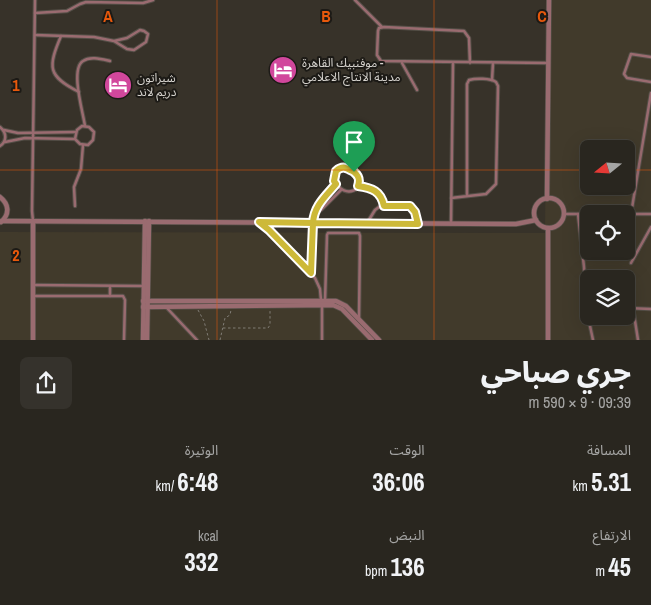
<!DOCTYPE html>
<html lang="ar">
<head>
<meta charset="utf-8">
<style>
	:root { --surface:#29261f; --page:#35322c; --text:#f1f3f6; --muted:#a5a5a4; --line:#45433d }
	body { margin:0; font-family:"Archivo Narrow","Noto Sans Arabic",sans-serif; background:var(--page); color:var(--text); direction:rtl; height:100vh; display:flex; flex-direction:column; font-size:19px; white-space:nowrap }
	* { box-sizing:border-box; margin:0 }
	p { font-size:16px; color:var(--muted) }
	.icon { flex:none; width:28px; height:28px; fill:none; stroke:currentColor; stroke-width:2; stroke-linecap:round; stroke-linejoin:round }
	.map { position:relative; height:340px; overflow:hidden; direction:ltr }
	.panel { display:flex; flex-direction:column; background:var(--surface); flex:1 }
	.panel>* { flex:none }
	.needle { width:32px; rotate:252deg }
	.buttons { position:absolute; left:580px; top:140px; display:grid; gap:10px }
	.buttons a { display:grid; place-items:center; width:55px; height:55px; border-radius:8px; background:var(--surface); box-shadow:0 5px 20px #0002,0 0 0 1px var(--line); font-size:25px }
	.pin { position:absolute; display:grid; place-items:center; width:42px; height:42px; color:#fff; margin:-51px -21px; border-radius:50% 50% 50% 0; rotate:-45deg; box-shadow:0 0 5px #0007 }
	.pin .icon { rotate:45deg }
	.round { display:grid; place-items:center; flex:none; width:52px; height:52px; border-radius:8px; background:var(--page) }
	.overview { display:flex; align-items:center; justify-content:space-between; height:85px; padding:0 20px }
	h1 { font-size:28px; font-weight:800; line-height:38px }
	.figures { display:grid; grid-template-columns:repeat(3,1fr); gap:8px; height:85px; padding:5px 20px }
	.figures div { display:grid; align-content:center }
	.figures b { font-size:25px; font-weight:800 }
	.figures small { font-size:14px; font-weight:400 }
	.figures p { font-size:14px }
	.map>svg:first-child { display:block }
	.built { fill:#413a2b; fill-rule:evenodd }
	.lines { fill:none; stroke-linecap:round; stroke-linejoin:round }
	.lane-casing { stroke:#544f47; stroke-width:4.5 }
	.street-casing { stroke:#544f47; stroke-width:6 }
	.path { stroke:#807c75; stroke-width:1; stroke-dasharray:2.5 2.5; stroke-linecap:butt }
	.lane { stroke:#9a6b70; stroke-width:2.5 }
	.street { stroke:#9a6b70; stroke-width:4.5 }
	.route-casing { stroke:#fff; stroke-width:10 }
	.route { stroke:#cdb938; stroke-width:6 }
	.grid { fill:none; stroke:#e8590c; stroke-width:1; stroke-opacity:0.55 }
	.labels { text-anchor:middle; dominant-baseline:central; stroke-width:4; stroke-linejoin:round; paint-order:stroke }
	.poi-label { font-size:12px; fill:#d6d3ce; stroke:#1c1a16; text-anchor:start }
	.grid-label { font-size:16px; text-anchor:middle; font-weight:bold; fill:#e8590c; stroke:#1c1a16; stroke-width:4; stroke-linejoin:round; paint-order:stroke }
</style>
</head>
<body>
<div class="map">
<svg width="651" height="340" viewBox="0 0 651 340">
	<rect width="100%" height="100%" fill="#373229"/>
	<path class="built" d="M547,0H651V340H0V232L545,233ZM589,149H626V186H589ZM589,214H626V251H589ZM589,279H626V316H589Z"/>
	<g class="lines">
		<defs>
			<g id="lane">
				<polyline points="355,0 382,27"/>
				<polyline points="35,13 67,11 80,4 86,2 143,3 153,0"/>
				<polyline points="35,35 94,37 114,41 127,49 134,50 146,42 148,34 144,31 140,30 127,38 114,41"/>
				<path d="M61,36C48,67 47,76 79,92"/>
				<polyline points="651,57 631,54 624,74 627,78 651,82"/>
				<polyline points="402,63 417,90"/>
				<polyline points="470,63 469,38 464,31 384,27 379,28 378,31 377,55 381,61 548,63"/>
				<polyline points="492,80 493,63"/>
				<path d="M85,126C83,112 70,69 83,61C90,56 101,59 110,61"/>
				<path d="M0,127C7,133 7,141 0,146"/>
				<polyline points="4,130 18,133 75,132"/>
				<polyline points="5,142 25,138 75,139 80,144 88,145 93,140 94,132 89,127 82,126 77,130 75,139"/>
				<path d="M340,167H345C349,169 356,171 358,176C366,188 346,201 334,181L336,171Z"/>
				<path d="M358,186C372,188 381,191 384,206"/>
				<path d="M451,198L486,194L496,184L498,86L496,82C490,78 476,78 469,80L467,84V196"/>
				<polyline points="75,206 74,187 81,169 83,145"/>
				<polyline points="314,212 321,210 341,190"/>
				<polyline points="564,214 596,214"/>
				<polyline points="578,214 584,267 586,307 593,340"/>
				<polyline points="626,214 651,214"/>
				<polyline points="631,214 651,93"/>
				<polyline points="33,221 32,211 35,0"/>
				<polyline points="367,223 375,210 379,207 407,205 415,212 418,224"/>
				<polyline points="261,224 315,278 320,289 321,300"/>
				<polyline points="451,224 453,63"/>
				<polyline points="631,263 651,227"/>
				<polyline points="311,273 313,214 317,207 336,184"/>
				<polyline points="33,285 143,286"/>
				<polyline points="33,296 123,296 125,300 124,340"/>
				<polyline points="110,296 110,286"/>
				<polyline points="325,301 327,235 328,233 359,233 360,236 359,318"/>
				<polyline points="166,307 197,340"/>
				<polyline points="626,308 651,309"/>
				<polyline points="633,308 638,340"/>
				<polyline points="322,340 322,307"/>
			</g>
			<g id="street">
				<path d="M0,197C9,204 10,214 1,222"/>
				<circle cx="549" cy="213" r="15"/>
				<polyline points="547,199 549,0"/>
				<polyline points="2,221 516,224 536,220"/>
				<polyline points="143,301 336,301 346,306 379,340"/>
				<polyline points="143,307 333,305 342,309 372,340"/>
				<polyline points="33,340 33,221"/>
				<polyline points="143,340 145,221"/>
				<polyline points="147,340 149,221"/>
				<polyline points="548,340 548,228"/>
			</g>
		</defs>
		<use href="#lane" class="lane-casing"/>
		<use href="#street" class="street-casing"/>
		<g class="path">
			<polyline points="198,310 204,321 209,340"/>
			<polyline points="223,328 268,328 270,325 270,310"/>
			<polyline points="220,340 225,318 230,315 231,310"/>
		</g>
		<use href="#lane" class="lane"/>
		<use href="#street" class="street"/>
	</g>
	<g class="lines">
		<defs>
			<path id="route" d="M354,172C347,168 343,165 336,171L334,181L336,184C325,197 314,206 313,223L259,222L269,230L311,273L313,223L418,224L415,212L410,206H384C381,191 372,188 358,186C360,180 359,176 354,172"/>
		</defs>
		<use href="#route" class="route-casing"/>
		<use href="#route" class="route"/>
	</g>
	<path class="grid" d="M217,0V340M434,0V340M0,170H589M626,170H651"/>
	<defs>
		<symbol id="hotel-disc" viewBox="-11 -11 22 22"><circle r="9.5" fill="#d1479c" stroke="#1c1a16"/><path d="M-6-4.5h1.5V1H6V5H4.5V3h-9V5H-6ZM-4 0a1.8 1.8 0 1 1 3.6 0ZM.5 0V-2.5h3Q6-2.5 6 0Z" fill="#fff"/></symbol>
	</defs>
	<g fill-rule="evenodd">
		<use href="#hotel-disc" x="267" y="54" width="32" height="32"/>
		<use href="#hotel-disc" x="102" y="69" width="32" height="32"/>
	</g>
	<g class="labels">
		<g class="poi-label">
			<text x="302" y="63">موفنبيك القاهرة -<tspan x="302" dy="14">مدينة الانتاج الاعلامي</tspan></text>
			<text x="137" y="78">شيراتون<tspan x="137" dy="14">دريم لاند</tspan></text>
		</g>
	</g>
	<g class="grid-label">
		<text x="108" y="22">A</text>
		<text x="326" y="22">B</text>
		<text x="542" y="22">C</text>
		<text x="16" y="91">1</text>
		<text x="16" y="261">2</text>
	</g>
</svg>
<div class="buttons">
<a><svg class="needle" viewBox="-14 -14 28 28"><path d="M0-13l5 13h-10z" fill="#e53935"/><path d="M0 13l5-13h-10z" fill="#a5a5a4"/></svg></a>
<a><svg class="icon" aria-label="locate" viewBox="0 0 24 24"><circle cx="12" cy="12" r="6"/><path d="M12 2v4M12 18v4M2 12h4M18 12h4"/></svg></a>
<a><svg class="icon" aria-label="layers" viewBox="0 0 24 24"><path d="M12 4l9 5-9 5-9-5zM3 14l9 5 9-5"/></svg></a>
</div>
<div class="pin" style="left:354px;top:172px;background:#1e9e55"><svg class="icon" aria-label="arrive" viewBox="0 0 24 24"><path d="M6 21V4h12l-3 4 3 4H6"/></svg></div>
</div>
<section class="panel">
<div class="overview"><div><h1>جري صباحي</h1><p>09:39 · 9 × 590 m</p></div><a class="round"><svg class="icon" aria-label="share" viewBox="0 0 24 24"><path d="M12 15V3M7 8l5-5 5 5M5 13v7h14v-7"/></svg></a></div>
<div class="figures">
<div><p>المسافة</p><b>5.31<small> km</small></b></div>
<div><p>الوقت</p><b>36:06</b></div>
<div><p>الوتيرة</p><b>6:48<small> /km</small></b></div>
</div>
<div class="figures">
<div><p>الارتفاع</p><b>45<small> m</small></b></div>
<div><p>النبض</p><b>136<small> bpm</small></b></div>
<div><p>kcal</p><b>332</b></div>
</div>
</section>
</body>
</html>
